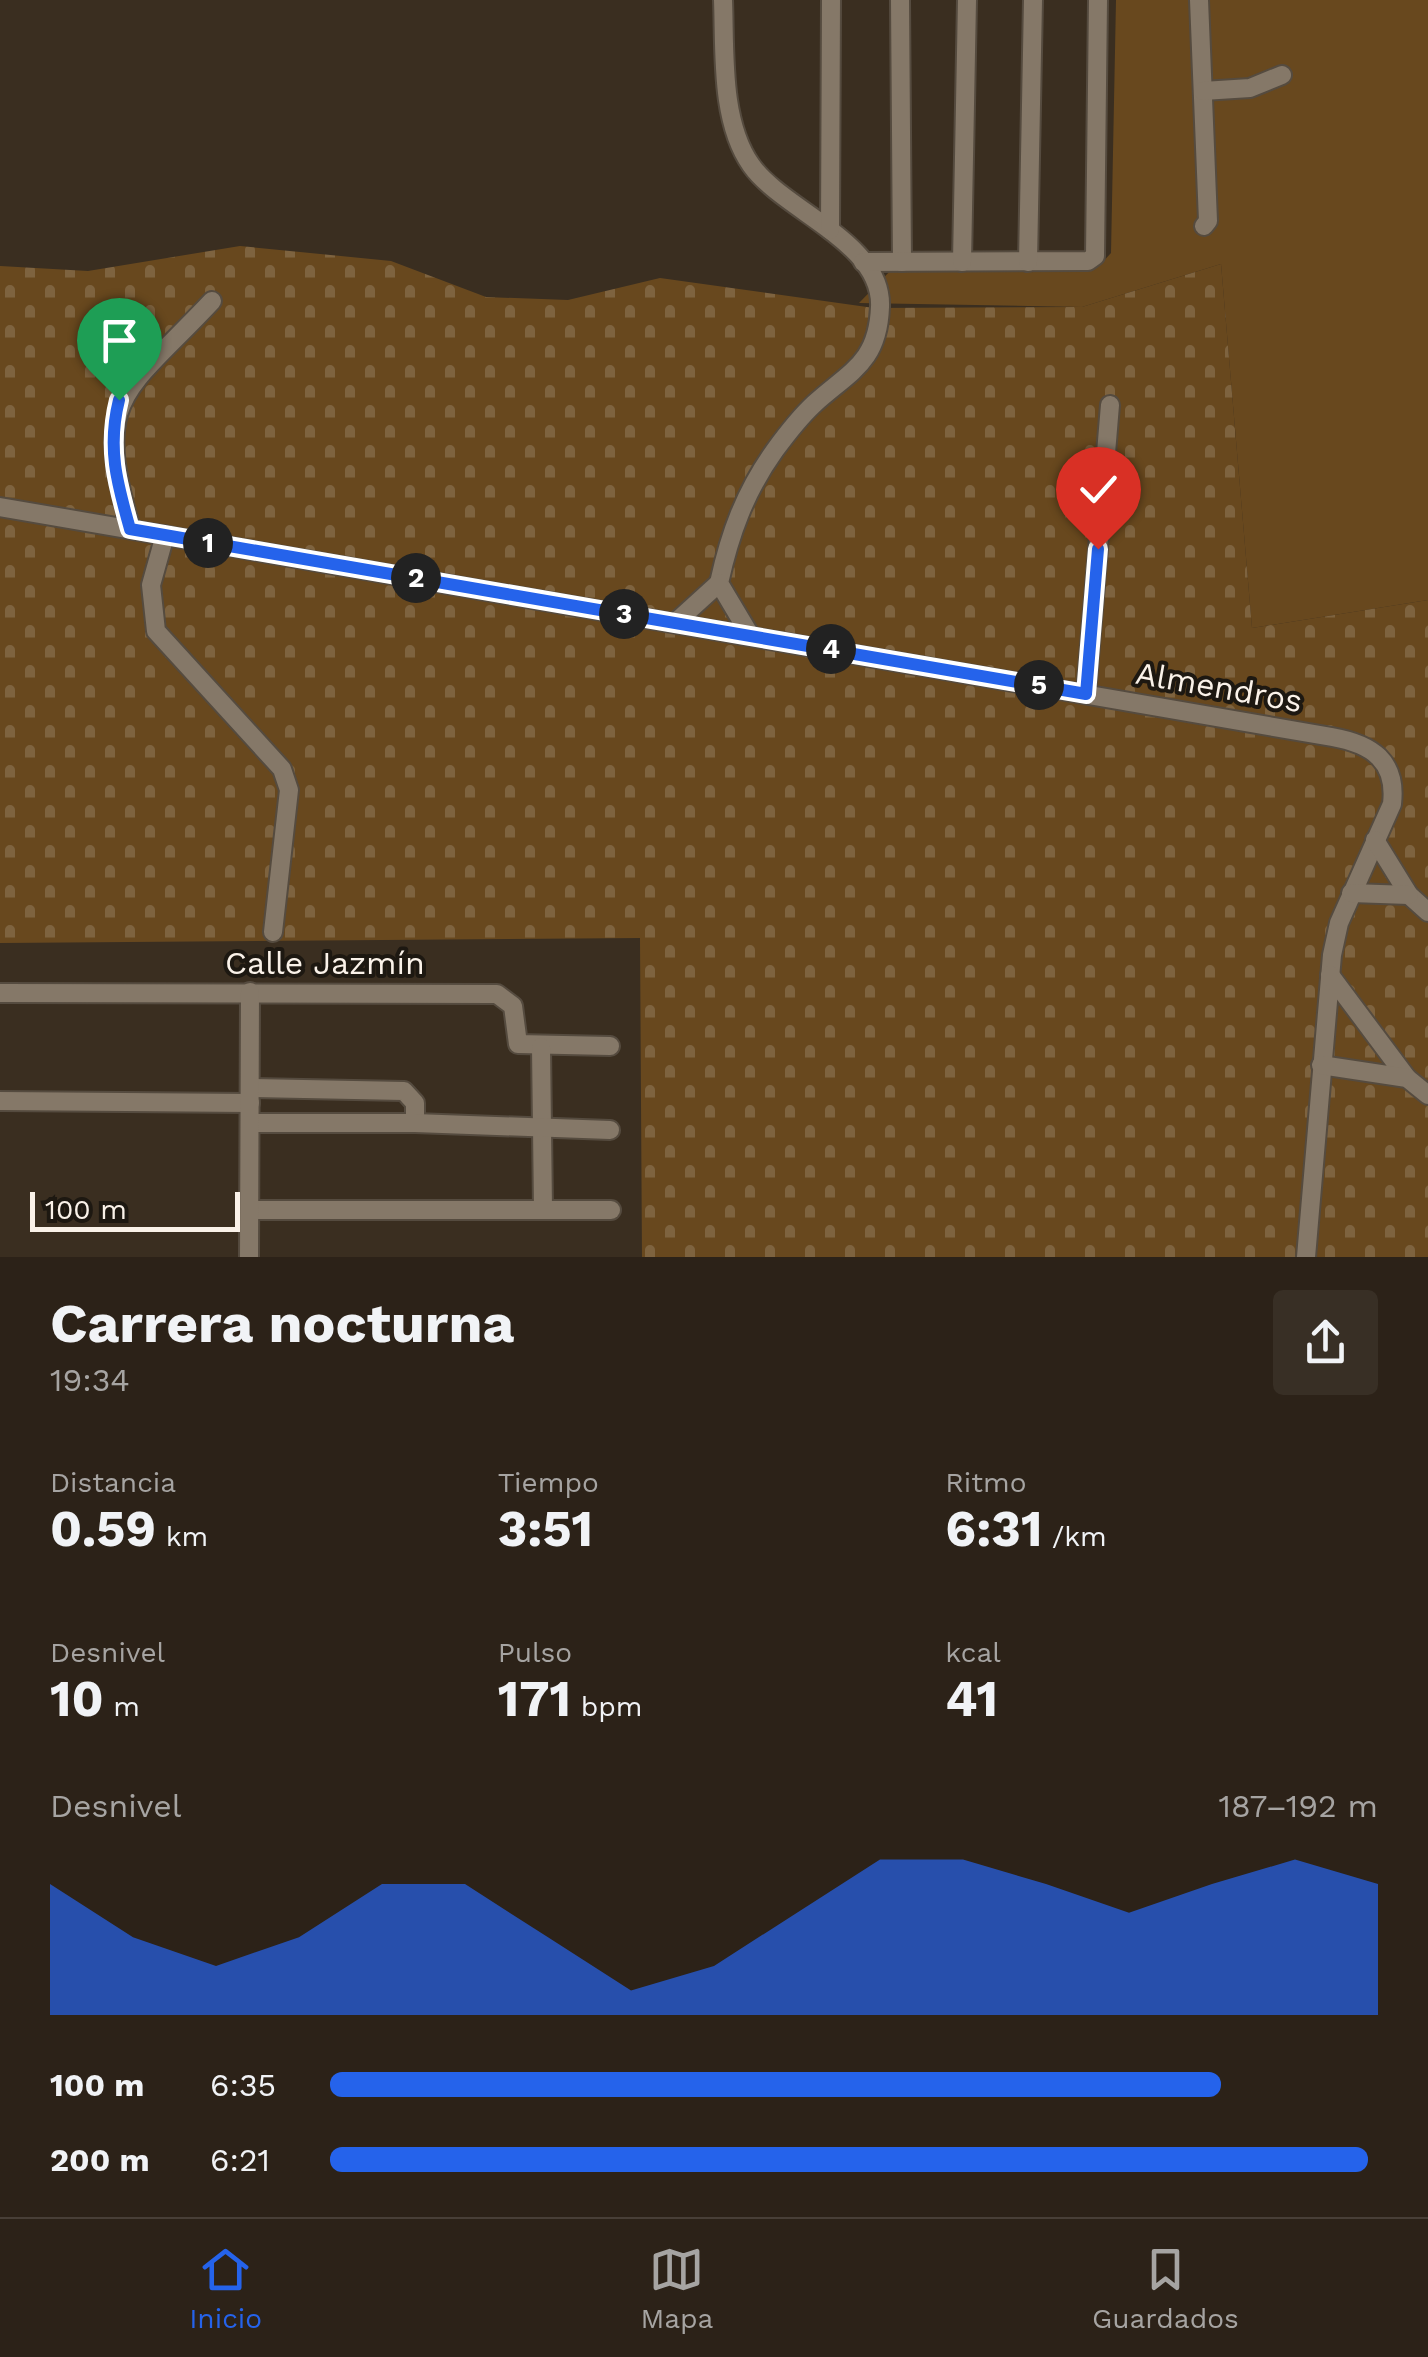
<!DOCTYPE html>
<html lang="es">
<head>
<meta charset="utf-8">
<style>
	:root { --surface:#2c2218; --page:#382f25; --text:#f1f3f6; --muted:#a6a4a2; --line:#483f37; --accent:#2563eb }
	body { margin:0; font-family:"Work Sans",sans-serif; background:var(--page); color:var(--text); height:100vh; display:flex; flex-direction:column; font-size:38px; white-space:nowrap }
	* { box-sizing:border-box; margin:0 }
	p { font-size:32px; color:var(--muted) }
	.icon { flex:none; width:55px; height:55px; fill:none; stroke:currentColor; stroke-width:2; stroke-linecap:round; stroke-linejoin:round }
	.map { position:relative; height:1257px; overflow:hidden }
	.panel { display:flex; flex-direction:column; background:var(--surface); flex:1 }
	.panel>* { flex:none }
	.scale { position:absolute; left:30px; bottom:25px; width:210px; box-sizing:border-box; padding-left:10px; border:5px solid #faf2e9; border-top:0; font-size:28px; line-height:35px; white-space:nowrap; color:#faf2e9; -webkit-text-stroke:8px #1d1811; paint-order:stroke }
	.pin { position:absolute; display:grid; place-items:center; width:85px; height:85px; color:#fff; margin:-102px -42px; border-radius:50% 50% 50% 0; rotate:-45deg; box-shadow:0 0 10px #0007 }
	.pin .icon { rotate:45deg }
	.km { position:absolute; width:50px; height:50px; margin:-25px; border-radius:50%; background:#222; color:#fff; font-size:28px; line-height:50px; text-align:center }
	.round { display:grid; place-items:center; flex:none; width:105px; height:105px; border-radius:10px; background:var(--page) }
	.summary { display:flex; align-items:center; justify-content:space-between; height:170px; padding:0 50px }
	h1 { font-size:55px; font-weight:700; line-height:75px }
	.figures { display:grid; grid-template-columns:repeat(3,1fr); gap:15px; height:170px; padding:10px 50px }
	.figures div { display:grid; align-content:center }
	.figures b { font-size:50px; font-weight:700 }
	.figures small { font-size:28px; font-weight:400 }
	.figures p { font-size:28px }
	.chart { height:280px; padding:20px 50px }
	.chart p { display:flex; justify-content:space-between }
	.chart svg { width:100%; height:180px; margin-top:10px; fill:var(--accent); opacity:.7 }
	ul { padding:0 50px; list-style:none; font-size:32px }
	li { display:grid; grid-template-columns:160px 120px 1fr; align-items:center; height:75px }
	li i { height:25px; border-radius:12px; background:var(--accent) }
	.dock { display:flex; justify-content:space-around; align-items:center; height:140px; border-top:2px solid var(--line); background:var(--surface); font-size:28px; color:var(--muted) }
	.dock a { display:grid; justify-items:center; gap:5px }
	.dock .selected { color:var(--accent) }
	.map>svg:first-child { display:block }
	.grass { fill:#68481e }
	.cemetery { fill:url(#cemetery-stones) }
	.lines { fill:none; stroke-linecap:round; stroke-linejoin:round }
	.minor-casing { stroke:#554b3f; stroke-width:22 }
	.minor { stroke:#857868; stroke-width:18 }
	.route-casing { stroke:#fff; stroke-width:20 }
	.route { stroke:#2563eb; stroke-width:12 }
	.labels { text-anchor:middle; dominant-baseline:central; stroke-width:8; stroke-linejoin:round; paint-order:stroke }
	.street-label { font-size:32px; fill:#faf2e9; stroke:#1d1811 }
</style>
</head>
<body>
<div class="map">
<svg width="1428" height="1257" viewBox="0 0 1428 1257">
	<defs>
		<pattern id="cemetery-stones" width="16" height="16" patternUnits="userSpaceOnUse" patternTransform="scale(2.5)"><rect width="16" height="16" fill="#68481e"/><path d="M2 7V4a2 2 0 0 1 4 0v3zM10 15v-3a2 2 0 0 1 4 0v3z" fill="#7e633f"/></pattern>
	</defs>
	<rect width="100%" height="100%" fill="#3a2e20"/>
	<polygon class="grass" points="1116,0 1428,0 1428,600 1252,628 1221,264 1082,307 859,303 895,266 1085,270 1099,266 1111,253"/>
	<polygon class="cemetery" points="240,246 391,261 486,297 568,300 660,278 874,308 1082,307 1221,264 1252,628 1428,600 1428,1257 642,1257 640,938 0,943 0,266 88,271"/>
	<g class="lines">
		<defs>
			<g id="minor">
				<path d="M723,0C725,50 720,121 751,165C783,211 883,242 880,307C878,363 849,372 814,404C800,417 786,435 775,450C745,492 730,533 719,583L750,635"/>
				<polyline points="900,0 902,262"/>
				<polyline points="1199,0 1208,221 1204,226"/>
				<polyline points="1203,91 1250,88 1282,75"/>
				<polyline points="830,230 831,0"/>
				<polyline points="863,262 1088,261 1095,256 1098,0"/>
				<polyline points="962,262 967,0"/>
				<polyline points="1028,262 1033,0"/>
				<path d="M0,507L1332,737C1372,744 1397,761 1392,804L1339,923L1332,955L1306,1257"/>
				<path d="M131,529C91,395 125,394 212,301"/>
				<polyline points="165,535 151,585 156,631 282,769 289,790 273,932"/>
				<polyline points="675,623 719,583"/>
				<polyline points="1086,693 1110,405"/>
				<polyline points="1375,840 1409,895 1428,912"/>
				<polyline points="1351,893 1409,895"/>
				<polyline points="1330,975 1407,1078"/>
				<polyline points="0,993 497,994 513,1006 518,1044 610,1046"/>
				<polyline points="541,1047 543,1209"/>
				<polyline points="1321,1065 1407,1078 1428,1095"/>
				<polyline points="250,1088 404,1091 415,1103 415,1123"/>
				<polyline points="0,1101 250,1103"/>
				<polyline points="250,1123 415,1123 610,1130"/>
				<polyline points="250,1210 611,1210"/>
				<polyline points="249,1257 250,992"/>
			</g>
		</defs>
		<use href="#minor" class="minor-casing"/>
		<use href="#minor" class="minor"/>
	</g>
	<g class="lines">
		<defs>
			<path id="route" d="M119,400C107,448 117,483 130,529L1086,694L1098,549"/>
		</defs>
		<use href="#route" class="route-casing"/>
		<use href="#route" class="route"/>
	</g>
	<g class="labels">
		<g class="street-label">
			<text transform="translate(1219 687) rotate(10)">Almendros</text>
			<text x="325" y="963">Calle Jazmín</text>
		</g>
	</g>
</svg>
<div class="scale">100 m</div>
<div class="pin" style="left:119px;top:400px;background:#1e9e55"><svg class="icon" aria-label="arrive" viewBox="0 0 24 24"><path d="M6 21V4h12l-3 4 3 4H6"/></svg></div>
<div class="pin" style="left:1098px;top:549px;background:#d93025"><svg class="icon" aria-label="check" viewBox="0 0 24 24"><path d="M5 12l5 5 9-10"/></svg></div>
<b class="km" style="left:208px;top:543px">1</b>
<b class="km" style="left:416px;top:578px">2</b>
<b class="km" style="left:624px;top:614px">3</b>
<b class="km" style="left:831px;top:649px">4</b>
<b class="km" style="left:1039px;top:685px">5</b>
</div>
<section class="panel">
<div class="summary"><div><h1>Carrera nocturna</h1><p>19:34</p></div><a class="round"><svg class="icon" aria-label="share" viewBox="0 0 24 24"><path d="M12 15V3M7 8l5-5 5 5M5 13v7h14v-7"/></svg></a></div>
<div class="figures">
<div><p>Distancia</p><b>0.59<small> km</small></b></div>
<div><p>Tiempo</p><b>3:51</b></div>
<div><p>Ritmo</p><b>6:31<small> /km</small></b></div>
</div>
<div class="figures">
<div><p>Desnivel</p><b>10<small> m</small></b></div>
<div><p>Pulso</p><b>171<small> bpm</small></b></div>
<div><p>kcal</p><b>41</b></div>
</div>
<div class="chart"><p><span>Desnivel</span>187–192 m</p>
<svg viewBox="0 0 160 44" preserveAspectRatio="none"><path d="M0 44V12L10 25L20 32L30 25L40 12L50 12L60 25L70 38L80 32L90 19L100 6L110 6L120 12L130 19L140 12L150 6L160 12V44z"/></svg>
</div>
<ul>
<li><b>100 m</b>6:35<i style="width:85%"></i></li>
<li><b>200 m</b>6:21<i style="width:99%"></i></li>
</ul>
</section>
<nav class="dock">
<a class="selected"><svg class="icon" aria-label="home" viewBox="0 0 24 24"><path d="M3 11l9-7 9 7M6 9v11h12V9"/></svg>Inicio</a>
<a><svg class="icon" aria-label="map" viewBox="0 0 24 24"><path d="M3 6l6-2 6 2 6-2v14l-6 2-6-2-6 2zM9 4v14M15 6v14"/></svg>Mapa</a>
<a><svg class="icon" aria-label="saved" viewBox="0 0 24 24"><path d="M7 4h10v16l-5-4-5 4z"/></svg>Guardados</a>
</nav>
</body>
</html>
